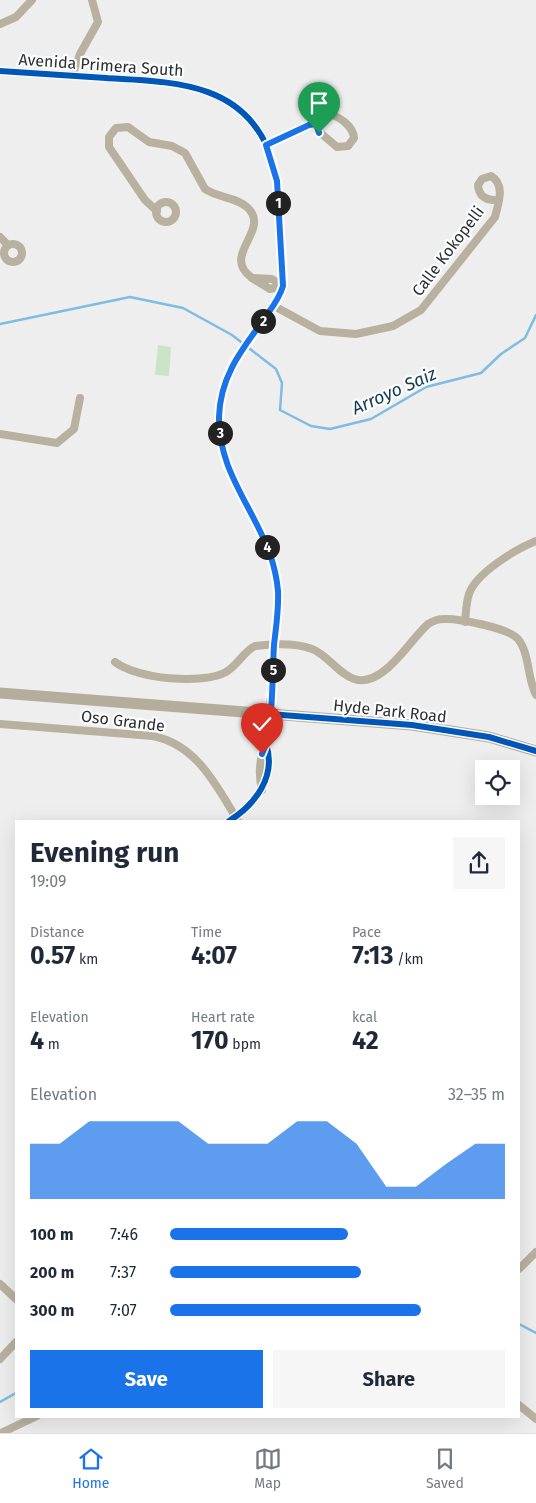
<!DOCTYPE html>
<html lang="en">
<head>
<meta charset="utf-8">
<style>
	:root { --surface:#fff; --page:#f6f6f7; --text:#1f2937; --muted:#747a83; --line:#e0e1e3; --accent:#1a73e8 }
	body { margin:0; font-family:"Fira Sans",sans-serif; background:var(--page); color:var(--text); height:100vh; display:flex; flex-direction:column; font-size:19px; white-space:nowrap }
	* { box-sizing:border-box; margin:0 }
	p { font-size:16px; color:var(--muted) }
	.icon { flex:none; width:28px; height:28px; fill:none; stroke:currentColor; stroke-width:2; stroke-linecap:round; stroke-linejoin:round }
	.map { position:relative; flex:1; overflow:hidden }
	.panel { position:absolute; left:15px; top:820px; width:505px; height:598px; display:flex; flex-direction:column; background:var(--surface); border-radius:0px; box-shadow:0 5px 20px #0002 }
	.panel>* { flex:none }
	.controls { position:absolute; left:475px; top:760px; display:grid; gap:10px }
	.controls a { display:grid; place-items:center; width:45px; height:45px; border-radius:0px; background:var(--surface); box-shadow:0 5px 20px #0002; font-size:25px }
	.pin { position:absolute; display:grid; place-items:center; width:42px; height:42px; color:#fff; margin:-51px -21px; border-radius:50% 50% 50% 0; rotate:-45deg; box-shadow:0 0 5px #0007 }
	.pin .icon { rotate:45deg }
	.km { position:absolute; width:25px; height:25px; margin:-12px; border-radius:50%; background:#222; color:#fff; font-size:14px; line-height:25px; text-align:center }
	.round { display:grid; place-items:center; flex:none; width:52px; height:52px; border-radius:0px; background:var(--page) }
	.summary { display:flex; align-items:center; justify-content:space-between; height:85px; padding:0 15px }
	h1 { font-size:28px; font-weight:700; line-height:38px }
	.metrics { display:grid; grid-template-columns:repeat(3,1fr); gap:8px; height:85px; padding:5px 15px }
	.metrics div { display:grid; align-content:center }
	.metrics b { font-size:25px; font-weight:700 }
	.metrics small { font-size:14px; font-weight:400 }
	.metrics p { font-size:14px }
	.chart { height:140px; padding:10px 15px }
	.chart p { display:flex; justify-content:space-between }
	.chart svg { width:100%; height:90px; margin-top:5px; fill:var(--accent); opacity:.7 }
	.button { display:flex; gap:10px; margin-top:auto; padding:10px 15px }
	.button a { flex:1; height:58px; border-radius:0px; background:var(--accent); color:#fff; font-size:20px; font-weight:700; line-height:58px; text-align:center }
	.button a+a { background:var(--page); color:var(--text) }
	ul { padding:0 15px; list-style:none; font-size:16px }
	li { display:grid; grid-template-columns:80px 60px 1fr; align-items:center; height:38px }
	li i { height:12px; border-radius:6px; background:var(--accent) }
	.tab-bar { display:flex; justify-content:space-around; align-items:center; height:70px; border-top:1px solid var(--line); background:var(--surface); font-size:14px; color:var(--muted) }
	.tab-bar a { display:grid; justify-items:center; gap:2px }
	.tab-bar .active { color:var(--accent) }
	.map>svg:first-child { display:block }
	.green { fill:#cae4c8 }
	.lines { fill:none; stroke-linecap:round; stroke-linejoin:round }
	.stream { stroke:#7fbce2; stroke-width:2.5 }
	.street { stroke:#b8b1a0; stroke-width:8 }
	.secondary { stroke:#b5ad9c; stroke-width:11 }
	.cycleway-casing { stroke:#fbfcfd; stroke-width:9 }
	.cycleway { stroke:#0057b8; stroke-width:6 }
	.route-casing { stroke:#fff; stroke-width:10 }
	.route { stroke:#1a73e8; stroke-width:6 }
	.labels { text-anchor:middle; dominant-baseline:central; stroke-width:4.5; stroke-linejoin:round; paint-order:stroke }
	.street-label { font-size:16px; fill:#2e2e2e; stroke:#fbfcfd }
	.water-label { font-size:18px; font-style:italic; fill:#163a51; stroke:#fbfcfd }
</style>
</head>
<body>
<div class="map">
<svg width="536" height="1433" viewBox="0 0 536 1433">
	<rect width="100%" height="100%" fill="#eeeeef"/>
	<polygon class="green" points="158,345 171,347 169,376 155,375"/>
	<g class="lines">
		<g class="stream">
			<polyline points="0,324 130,297 183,308 232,335 276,369 282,383 280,410 311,426 330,429 371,419 426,387 481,373 501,354 525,338 536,315"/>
			<polyline points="519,1324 536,1333"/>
			<polyline points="0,1402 16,1393"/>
		</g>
		<g class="street">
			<polyline points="0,24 16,17 32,0"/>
			<path d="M0,71C35,73 71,76 106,78C171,82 243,81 270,154C278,176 278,199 279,222C281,243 285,265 283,286L277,301L233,362L224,384L220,410L221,444L227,467L267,546L276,577L278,600L266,744C277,776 255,805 229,821"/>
			<polyline points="72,76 80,54 98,22 92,0"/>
			<path d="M329,114C340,117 353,126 354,138L348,146L337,147L317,130L316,124L320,118Z"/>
			<polyline points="266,145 303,127 316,124"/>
			<circle cx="166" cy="212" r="10"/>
			<path d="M157,211L145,200L109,147V137L116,128L128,127L149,142L172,146L185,153L205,189C218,198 237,197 248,208C271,231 220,255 252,278"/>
			<polyline points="0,237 8,245"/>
			<circle cx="13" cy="253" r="9"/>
			<polygon points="252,278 272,279 283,286 270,289"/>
			<path d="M274,306L320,331L356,334L393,326L421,310L495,217C498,204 506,185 491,176L482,179L478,185C479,197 487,201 499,200"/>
			<polyline points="0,434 57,443 74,429 80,398"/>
			<path d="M465,622C466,613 466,603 469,594C476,573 516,549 536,541"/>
			<path d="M115,662C137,679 202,685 226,672C238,665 243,652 255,646C271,644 296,643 312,649C336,658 349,698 384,671C401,658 413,638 428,624C433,621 437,619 443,619C457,618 509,628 518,639C530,654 527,678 536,695"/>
			<path d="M0,724L153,736C197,745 216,785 238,821"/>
			<path d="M262,790C258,773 259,759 266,744"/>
			<polyline points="519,1269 536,1252"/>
			<polyline points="0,1284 16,1299"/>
			<polyline points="0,1359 16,1342"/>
			<polyline points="519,1405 536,1419"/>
			<polyline points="1,1433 37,1416"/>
		</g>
		<polyline class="secondary" points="0,693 412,725 489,737 536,751"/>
		<defs>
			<g id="cycleway">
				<path d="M0,71C35,73 71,76 106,78C171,82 243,81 270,154C278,176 278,199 279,222C281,243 285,265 283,286L277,301L233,362L224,384L220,410L221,444L227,467L267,546L276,577L278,600L266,744C277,776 255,805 229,821"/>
				<polyline points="269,714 412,725 489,737 536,751"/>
			</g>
		</defs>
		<use href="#cycleway" class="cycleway-casing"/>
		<use href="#cycleway" class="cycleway"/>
	</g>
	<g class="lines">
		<defs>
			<path id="route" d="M262,754C274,728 272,674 274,645C276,627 279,609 278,591C277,579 274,566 270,554C253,507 218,470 219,417C220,378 240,352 262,322C270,310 279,300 283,286L277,181L266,145L309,125L316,124L319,133"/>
		</defs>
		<use href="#route" class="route-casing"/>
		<use href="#route" class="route"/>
	</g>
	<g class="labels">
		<g class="street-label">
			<text transform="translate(101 65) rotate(4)">Avenida Primera South</text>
			<text transform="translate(448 251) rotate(-53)">Calle Kokopelli</text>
			<text transform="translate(390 711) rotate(6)">Hyde Park Road</text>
			<text transform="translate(123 721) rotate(7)">Oso Grande</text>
		</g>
		<g class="water-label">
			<text transform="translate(394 391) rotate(-24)">Arroyo Saiz</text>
		</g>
	</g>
</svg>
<div class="controls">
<a><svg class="icon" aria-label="locate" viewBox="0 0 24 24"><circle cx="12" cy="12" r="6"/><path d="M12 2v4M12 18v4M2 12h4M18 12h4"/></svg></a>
</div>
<div class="pin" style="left:319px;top:133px;background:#1e9e55"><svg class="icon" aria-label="arrive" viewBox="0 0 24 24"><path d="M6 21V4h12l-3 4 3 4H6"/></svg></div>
<div class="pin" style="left:262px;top:754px;background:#d93025"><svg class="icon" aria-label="check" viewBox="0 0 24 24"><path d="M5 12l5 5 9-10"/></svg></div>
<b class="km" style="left:278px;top:203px">1</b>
<b class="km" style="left:263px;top:321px">2</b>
<b class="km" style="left:220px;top:433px">3</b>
<b class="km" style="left:267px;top:547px">4</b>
<b class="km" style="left:273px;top:670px">5</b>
<section class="panel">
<div class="summary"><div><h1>Evening run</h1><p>19:09</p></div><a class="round"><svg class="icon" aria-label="share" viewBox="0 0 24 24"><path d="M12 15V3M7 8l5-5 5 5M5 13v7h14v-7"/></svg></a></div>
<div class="metrics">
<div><p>Distance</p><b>0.57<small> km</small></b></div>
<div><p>Time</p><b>4:07</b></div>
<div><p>Pace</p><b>7:13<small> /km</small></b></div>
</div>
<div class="metrics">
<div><p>Elevation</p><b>4<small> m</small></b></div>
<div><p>Heart rate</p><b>170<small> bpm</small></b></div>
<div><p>kcal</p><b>42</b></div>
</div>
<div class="chart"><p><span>Elevation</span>32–35 m</p>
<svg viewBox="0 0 160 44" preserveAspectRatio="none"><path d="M0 44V17L10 17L20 6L30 6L40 6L50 6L60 17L70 17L80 17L90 6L100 6L110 17L120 38L130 38L140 27L150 17L160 17V44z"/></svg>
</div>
<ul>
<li><b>100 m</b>7:46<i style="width:53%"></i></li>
<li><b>200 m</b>7:37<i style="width:57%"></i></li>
<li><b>300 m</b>7:07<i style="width:75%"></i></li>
</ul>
<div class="button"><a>Save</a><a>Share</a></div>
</section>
</div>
<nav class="tab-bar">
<a class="active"><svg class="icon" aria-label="home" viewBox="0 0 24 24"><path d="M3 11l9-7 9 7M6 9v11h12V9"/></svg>Home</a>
<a><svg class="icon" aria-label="map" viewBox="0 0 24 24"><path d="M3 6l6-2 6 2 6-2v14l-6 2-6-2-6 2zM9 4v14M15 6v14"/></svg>Map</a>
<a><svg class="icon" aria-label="saved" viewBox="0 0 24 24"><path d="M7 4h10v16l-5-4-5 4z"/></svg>Saved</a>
</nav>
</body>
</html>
